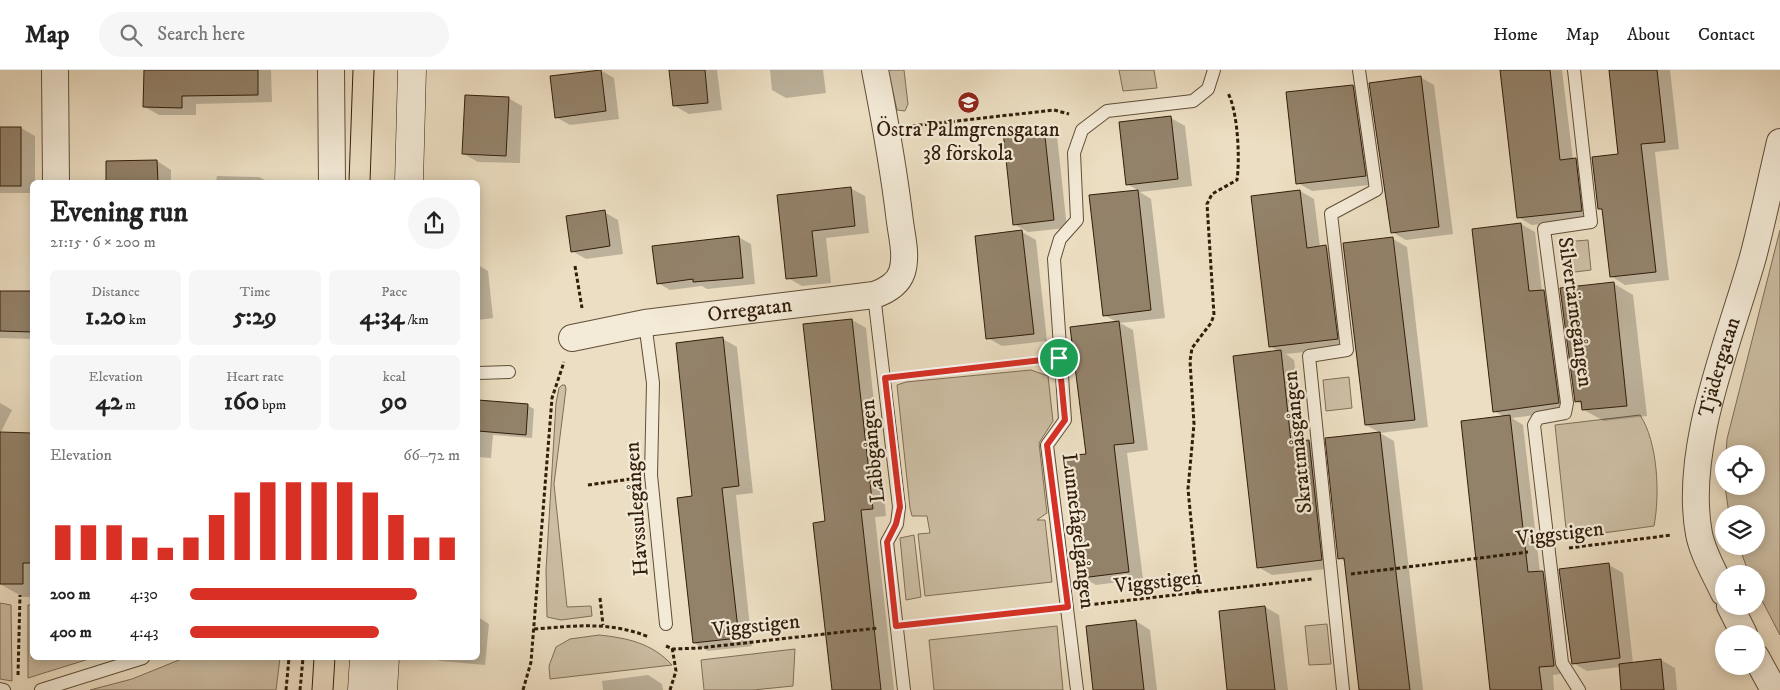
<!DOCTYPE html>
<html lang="en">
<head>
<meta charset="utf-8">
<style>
	:root { --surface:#fff; --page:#f6f6f6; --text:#222; --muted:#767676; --line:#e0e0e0; --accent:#d93025 }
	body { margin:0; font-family:"IM FELL DW Pica",serif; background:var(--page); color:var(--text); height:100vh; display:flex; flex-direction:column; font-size:19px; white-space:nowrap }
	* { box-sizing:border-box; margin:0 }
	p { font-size:16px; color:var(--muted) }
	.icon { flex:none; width:28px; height:28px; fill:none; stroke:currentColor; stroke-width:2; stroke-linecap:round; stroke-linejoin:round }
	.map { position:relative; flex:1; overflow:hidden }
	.details { position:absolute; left:30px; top:110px; width:450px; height:480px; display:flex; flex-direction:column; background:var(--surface); border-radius:8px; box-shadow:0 2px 12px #0003 }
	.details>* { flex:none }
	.controls { position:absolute; left:1715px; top:375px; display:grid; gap:10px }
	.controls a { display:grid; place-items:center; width:50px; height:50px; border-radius:50%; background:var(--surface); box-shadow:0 2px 12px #0003; font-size:25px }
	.pin { position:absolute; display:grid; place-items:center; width:42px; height:42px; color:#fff; margin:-21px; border:2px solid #fff; border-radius:50%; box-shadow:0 1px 5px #0007 }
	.round { display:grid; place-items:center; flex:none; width:52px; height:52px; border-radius:26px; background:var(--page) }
	.headline { display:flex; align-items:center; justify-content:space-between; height:85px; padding:0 20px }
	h1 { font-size:28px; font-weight:700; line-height:38px }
	.figures { display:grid; grid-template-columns:repeat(3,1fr); gap:8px; height:85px; padding:5px 20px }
	.figures div { display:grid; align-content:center; border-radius:8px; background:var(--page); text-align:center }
	.figures b { font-size:25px; font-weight:700 }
	.figures small { font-size:14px; font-weight:400 }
	.figures p { font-size:14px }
	.chart { height:140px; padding:10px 20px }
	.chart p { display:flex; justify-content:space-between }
	.chart svg { width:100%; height:90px; margin-top:5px; stroke:var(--accent); stroke-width:6 }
	ul { padding:0 20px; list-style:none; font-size:16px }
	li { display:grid; grid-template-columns:80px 60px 1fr; align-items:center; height:38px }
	li i { height:12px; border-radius:6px; background:var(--accent) }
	header { display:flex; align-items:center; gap:30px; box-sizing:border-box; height:70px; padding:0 25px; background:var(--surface); border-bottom:1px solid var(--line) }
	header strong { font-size:24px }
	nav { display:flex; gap:28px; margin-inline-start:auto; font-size:18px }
	.search { width:350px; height:45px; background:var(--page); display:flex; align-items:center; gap:12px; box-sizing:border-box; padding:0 18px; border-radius:28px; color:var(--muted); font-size:19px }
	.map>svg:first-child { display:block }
	.green { fill:#ccbda3; stroke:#7f6e57 }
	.shadow { fill:#0003 }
	.building { fill:#93826a; stroke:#321e0b }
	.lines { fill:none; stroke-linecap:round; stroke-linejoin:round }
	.lane-casing { stroke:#604e39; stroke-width:14 }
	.street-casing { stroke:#604e39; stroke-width:28 }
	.secondary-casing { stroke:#321e0b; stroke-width:29 }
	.path { stroke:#321e0b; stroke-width:3; stroke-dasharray:4 2.5; stroke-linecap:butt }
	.lane { stroke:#f3ead7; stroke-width:12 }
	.street { stroke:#f3ead7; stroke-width:26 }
	.secondary { stroke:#f3ead7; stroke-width:28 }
	.tram { stroke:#321e0b; stroke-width:1 }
	.route-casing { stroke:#fff; stroke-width:10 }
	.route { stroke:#d93025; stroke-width:6 }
	.labels { text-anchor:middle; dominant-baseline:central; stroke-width:4.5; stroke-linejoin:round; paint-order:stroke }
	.poi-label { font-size:21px; fill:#321e0b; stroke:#f3ead7 }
	.street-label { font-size:21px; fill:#321e0b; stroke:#f3ead7 }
</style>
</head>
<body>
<header>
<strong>Map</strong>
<div class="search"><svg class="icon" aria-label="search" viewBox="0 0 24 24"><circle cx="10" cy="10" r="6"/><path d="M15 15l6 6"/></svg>Search here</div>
<nav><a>Home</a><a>Map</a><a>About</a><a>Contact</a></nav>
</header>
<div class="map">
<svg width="1780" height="620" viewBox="0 0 1780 620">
	<rect width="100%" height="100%" fill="#ecdec2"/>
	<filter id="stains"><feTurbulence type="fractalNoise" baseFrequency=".004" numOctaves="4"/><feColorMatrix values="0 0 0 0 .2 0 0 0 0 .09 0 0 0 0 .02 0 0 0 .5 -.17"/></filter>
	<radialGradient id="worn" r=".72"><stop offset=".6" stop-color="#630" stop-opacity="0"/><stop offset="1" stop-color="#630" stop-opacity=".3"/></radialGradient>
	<g class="green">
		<polygon points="888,0 904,0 908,34 905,41 897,40"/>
		<polygon points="1119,0 1154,0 1157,18 1123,21"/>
		<polygon points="1780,160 1780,565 1756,519 1756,504 1749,504 1739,476 1756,476 1756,444 1729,444 1725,416 1756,416 1756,384 1726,384 1727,369"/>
		<polygon points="1588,170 1591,200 1567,203 1564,172"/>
		<polygon points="1031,300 1048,306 1053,351 1039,373 1047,443 1037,450 1045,450 1052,512 925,526 918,464 930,463 927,446 912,446 910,438 897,315 906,312"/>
		<polygon points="1349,307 1352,338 1326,341 1323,310"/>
		<polygon points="562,315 565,315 566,319 554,414 567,537 591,536 592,546 561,550 547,547 546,500 556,333 559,318"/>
		<path d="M1640,345C1658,372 1660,425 1654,456L1567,468L1555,355Z"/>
		<polygon points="914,465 921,527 906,530 900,468"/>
		<polygon points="0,533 11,535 12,611 0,609"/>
		<polygon points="28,535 32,535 32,588 92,588 28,608"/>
		<polygon points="1327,554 1331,594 1309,595 1305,556"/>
		<polygon points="1057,556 1063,620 934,620 929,570"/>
		<path d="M599,565C627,568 652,573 672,595L550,609L549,596L556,577L570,569Z"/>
		<polygon points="795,579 793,616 753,620 704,620 701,590"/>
		<polygon points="184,588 280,588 276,620 90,620 132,609"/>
	</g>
	<g class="shadow">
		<polygon points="145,0 271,0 272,32 196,34 196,45 159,45 145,37"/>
		<polygon points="600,0 614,8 619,49 570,55 556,47"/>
		<polygon points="671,0 717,0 722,40 689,44 675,36"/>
		<polygon points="770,0 823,0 826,23 786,28 772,20"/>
		<polygon points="1502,0 1562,0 1573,90 1589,98 1595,148 1532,155 1518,147"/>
		<polygon points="1610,0 1670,0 1679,79 1655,82 1669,210 1625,215 1611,206 1604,141 1599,138 1620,85"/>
		<polygon points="1420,7 1434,15 1453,164 1406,170 1392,162"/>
		<polygon points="1353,16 1367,24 1379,114 1312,121 1298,113"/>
		<polygon points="508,28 522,36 520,93 478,92 464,84"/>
		<polygon points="1171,48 1185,56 1192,116 1140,122 1151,129 1165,248 1120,253 1133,260 1148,380 1127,383 1143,509 1096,515 1082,507 1088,385 1117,252 1104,245 1090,126 1139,121 1127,114"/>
		<polygon points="0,58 21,58 35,66 35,112 32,112 32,123 0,123"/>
		<polygon points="1043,58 1057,66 1067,158 1028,162 1014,154"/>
		<polygon points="157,91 171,100 171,112 107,112 107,93"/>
		<polygon points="217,106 259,107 269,112 216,112"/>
		<polygon points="850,118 865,126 869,163 826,168 831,213 802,216 788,208 778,126"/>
		<polygon points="1300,121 1314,129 1320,177 1326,177 1340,185 1351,277 1286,284 1294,290 1304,371 1309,371 1323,379 1335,498 1272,505 1258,497 1279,282 1270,276 1253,127"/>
		<polygon points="604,142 618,150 623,184 586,189 572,181"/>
		<polygon points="1521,154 1535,162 1542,221 1558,229 1572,340 1512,348 1523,355 1540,502 1557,510 1568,603 1553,605 1554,620 1492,620 1505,347 1494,341"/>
		<polygon points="1022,162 1036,170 1047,271 1002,276 988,268"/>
		<polygon points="738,167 751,174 755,214 707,219 702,216 670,220 658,213"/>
		<polygon points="1393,169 1407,177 1428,357 1380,363 1366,355"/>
		<polygon points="478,195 488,201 493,248 478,250"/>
		<polygon points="1613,213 1633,225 1647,346 1604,351 1584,340 1583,335 1576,331"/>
		<polygon points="0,222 32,222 32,269 0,268"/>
		<polygon points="852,250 866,258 886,446 875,447 894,620 833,620"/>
		<polygon points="723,269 737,277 753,423 736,425 752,576 708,581 694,573 694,428"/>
		<polygon points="478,331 527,335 534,339 532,368 493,365 491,388 478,387"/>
		<polygon points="0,333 12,340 0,364 32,364 32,527 23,527 0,514"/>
		<polygon points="1380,363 1394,371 1423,620 1360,620 1346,492 1339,488"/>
		<polygon points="1609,495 1623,503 1633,593 1661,590 1675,598 1677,620 1623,620 1620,597 1587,601 1573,593"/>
		<polygon points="1265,537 1279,545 1288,620 1229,620 1220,542"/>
		<polygon points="478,547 489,554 485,595 440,591 433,588 478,588"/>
		<polygon points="1136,551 1150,560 1157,620 1094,620 1087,557"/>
		<polygon points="648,605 662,614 663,620 603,620 602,611"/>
	</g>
	<g class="building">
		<polygon points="144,0 258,0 258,25 182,26 182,38 143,37"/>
		<polygon points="601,0 606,41 555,48 550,6"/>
		<polygon points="669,0 705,0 708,33 673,36"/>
		<polygon points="1500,0 1550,0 1560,90 1576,88 1582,141 1517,148"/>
		<polygon points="1609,0 1657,0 1665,72 1641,74 1656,202 1610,207 1602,139 1598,139 1592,87 1618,84"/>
		<polygon points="1421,6 1439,157 1391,163 1369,13"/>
		<polygon points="1353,15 1366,106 1296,114 1286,22"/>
		<polygon points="465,25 509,27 506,86 462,84"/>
		<polygon points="1171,46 1178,109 1126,115 1119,52"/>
		<rect x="0" y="57" width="21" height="59"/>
		<polygon points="1044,57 1054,150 1013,155 1003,61"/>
		<polygon points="157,90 158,112 106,112 106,91"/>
		<polygon points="851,117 855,156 812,161 817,206 786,209 777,125"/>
		<polygon points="1138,120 1151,240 1103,246 1089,125"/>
		<polygon points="1300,120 1307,178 1326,175 1338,269 1269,277 1251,126"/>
		<polygon points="605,140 610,176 571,182 566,146"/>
		<polygon points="1521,153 1529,221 1544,220 1559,333 1493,342 1472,159"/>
		<polygon points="1022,160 1034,264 986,269 975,166"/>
		<polygon points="739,166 743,208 693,212 693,209 657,214 652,176"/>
		<polygon points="1393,167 1415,350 1365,355 1343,173"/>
		<polygon points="1614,212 1627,336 1582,340 1581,331 1575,332 1560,218"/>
		<polygon points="0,221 32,221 32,262 0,261"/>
		<polygon points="852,249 873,439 861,440 881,620 832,620 813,453 825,451 803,254"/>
		<polygon points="1119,251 1134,373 1114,375 1129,502 1081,508 1065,386 1086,384 1070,257"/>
		<polygon points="723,267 739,416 722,418 739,568 693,573 677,428 692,426 676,273"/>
		<polygon points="1281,280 1291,372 1309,370 1322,490 1257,498 1233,286"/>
		<polygon points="478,330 528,334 526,365 478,361"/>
		<polygon points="1510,345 1528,502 1543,501 1554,596 1539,597 1542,620 1490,620 1461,351"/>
		<polygon points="0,362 32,363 32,493 23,493 23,514 0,514"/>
		<polygon points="1380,362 1398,520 1410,620 1359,620 1344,488 1338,489 1325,368"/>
		<polygon points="1609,493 1620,588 1572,594 1559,499"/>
		<polygon points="1265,536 1275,620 1227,620 1219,541"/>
		<polygon points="1136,550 1144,620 1093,620 1086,556"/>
		<polygon points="1661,589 1664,620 1621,620 1619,594"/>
	</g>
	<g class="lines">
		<defs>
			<g id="lane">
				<polyline points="1574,0 1591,152 1544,159 1567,333 1565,343 1538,348 1534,355 1562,593 1579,620"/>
				<polyline points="874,225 899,437 897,454 887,472 904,620"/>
				<polyline points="645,253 653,313 651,405 666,554"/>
				<polyline points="478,303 509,302"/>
				<polyline points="0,619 4,620"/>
				<polyline points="41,620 143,588"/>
				<polyline points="1077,620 1047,375 1065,350 1054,189 1060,169 1077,150 1074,83 1082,60 1107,41 1193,31 1208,19 1214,0"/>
				<polyline points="1343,620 1309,286 1347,280 1331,144 1376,120 1359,0"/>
			</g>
			<g id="street">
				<polyline points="55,0 56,112"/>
				<polyline points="331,0 332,112"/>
				<path id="s1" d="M572,268L645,253L874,225C886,221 898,214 902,202C907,186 902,167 900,152C894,101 885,51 875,0"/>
				<path id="s2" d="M1724,523C1715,504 1703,484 1699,464C1683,378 1730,269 1753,187C1763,149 1771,110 1780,72"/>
				<polyline points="1730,536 1744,564"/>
				<polyline points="1756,587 1774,620"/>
			</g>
			<g id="secondary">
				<polyline points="409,112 412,0"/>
				<polyline points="362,620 364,588"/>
				<polyline points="383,620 385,588"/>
			</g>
		</defs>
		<use href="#lane" class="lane-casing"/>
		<use href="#street" class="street-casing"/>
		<use href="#secondary" class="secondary-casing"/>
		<g class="path">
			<polyline points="912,56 1054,40 1069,44"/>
			<polyline points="575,196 582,238"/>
			<polyline points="903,306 1041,290"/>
			<polyline points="588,415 631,409"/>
			<polyline points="1569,478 1672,465"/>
			<polyline points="1351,504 1528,482"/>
			<path d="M1198,523L1188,419L1194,354L1190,291L1192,278L1211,253L1214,245L1207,134L1212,124L1237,110C1240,89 1238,42 1228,23"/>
			<polyline points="600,528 603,555"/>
			<polyline points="1088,535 1312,509"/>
			<polyline points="916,553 1047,540"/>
			<path d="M534,559C576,556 609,551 649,567"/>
			<polyline points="666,576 673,579 700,578 878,558"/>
			<polyline points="18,605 20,525"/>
			<polyline points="286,620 289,588"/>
			<polyline points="300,620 303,588"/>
			<polyline points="523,620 531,592 552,328 564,292"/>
			<polyline points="670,620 676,601 672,577"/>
		</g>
		<use href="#lane" class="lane"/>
		<use href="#street" class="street"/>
		<use href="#secondary" class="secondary"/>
		<g class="tram">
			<polyline points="349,112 353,0"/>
			<polyline points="370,112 374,0"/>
			<polyline points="312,620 314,588"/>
			<polyline points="333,620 335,588"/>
		</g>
	</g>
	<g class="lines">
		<defs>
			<polygon id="route" points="1059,288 1065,350 1047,375 1068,537 896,556 887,472 896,454 900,437 885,308"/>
		</defs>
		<use href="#route" class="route-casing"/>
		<use href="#route" class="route"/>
	</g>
	<defs>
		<symbol id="school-disc" viewBox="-11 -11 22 22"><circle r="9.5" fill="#8f2418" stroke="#f3ead7"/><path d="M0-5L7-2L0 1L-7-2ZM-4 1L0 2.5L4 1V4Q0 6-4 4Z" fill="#fff"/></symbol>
	</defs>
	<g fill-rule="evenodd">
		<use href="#school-disc" x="956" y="20" width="25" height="25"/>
	</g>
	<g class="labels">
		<g class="poi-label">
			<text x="968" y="60">Östra Palmgrensgatan<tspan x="968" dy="24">38 förskola</tspan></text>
		</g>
		<g class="street-label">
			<text stroke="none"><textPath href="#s1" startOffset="180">Orregatan</textPath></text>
			<text transform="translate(1575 242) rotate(82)">Silvertärnegången</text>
			<text stroke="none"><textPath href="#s2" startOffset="234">Tjädergatan</textPath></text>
			<text transform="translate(1298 372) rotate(-96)">Skrattmåsgången</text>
			<text transform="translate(873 381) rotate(-96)">Labbgången</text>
			<text transform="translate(637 439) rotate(-94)">Havssulegången</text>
			<text transform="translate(1078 461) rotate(83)">Lunnefågelgången</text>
			<text transform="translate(1560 464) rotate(-7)">Viggstigen</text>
			<text transform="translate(1158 512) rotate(-6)">Viggstigen</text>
			<text transform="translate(756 556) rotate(-6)">Viggstigen</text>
		</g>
	</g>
	<rect width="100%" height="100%" filter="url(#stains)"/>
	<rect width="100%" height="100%" fill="url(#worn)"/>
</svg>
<div class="controls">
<a><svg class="icon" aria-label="locate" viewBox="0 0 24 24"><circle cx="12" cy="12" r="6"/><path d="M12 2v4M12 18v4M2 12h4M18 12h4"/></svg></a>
<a><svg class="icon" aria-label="layers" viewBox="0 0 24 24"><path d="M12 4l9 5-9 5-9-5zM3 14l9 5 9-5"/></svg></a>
<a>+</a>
<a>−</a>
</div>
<div class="pin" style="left:1059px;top:288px;background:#1e9e55"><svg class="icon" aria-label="arrive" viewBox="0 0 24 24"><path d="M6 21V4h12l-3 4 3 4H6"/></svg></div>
<section class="details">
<div class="headline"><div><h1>Evening run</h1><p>21:15 · 6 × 200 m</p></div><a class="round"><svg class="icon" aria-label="share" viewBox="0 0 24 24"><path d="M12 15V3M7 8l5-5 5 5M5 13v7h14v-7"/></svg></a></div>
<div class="figures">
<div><p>Distance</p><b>1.20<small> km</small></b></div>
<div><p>Time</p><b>5:29</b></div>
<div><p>Pace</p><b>4:34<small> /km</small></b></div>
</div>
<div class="figures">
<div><p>Elevation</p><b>42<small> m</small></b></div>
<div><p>Heart rate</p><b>160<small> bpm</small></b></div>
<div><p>kcal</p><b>90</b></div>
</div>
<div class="chart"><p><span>Elevation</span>66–72 m</p>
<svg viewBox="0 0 160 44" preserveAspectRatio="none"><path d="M5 44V27M15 44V27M25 44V27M35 44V33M45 44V38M55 44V33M65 44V22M75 44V11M85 44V6M95 44V6M105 44V6M115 44V6M125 44V11M135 44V22M145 44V33M155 44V33"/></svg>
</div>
<ul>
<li><b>200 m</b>4:30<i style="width:84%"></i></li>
<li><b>400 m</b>4:43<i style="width:70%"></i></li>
</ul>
</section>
</div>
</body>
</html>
